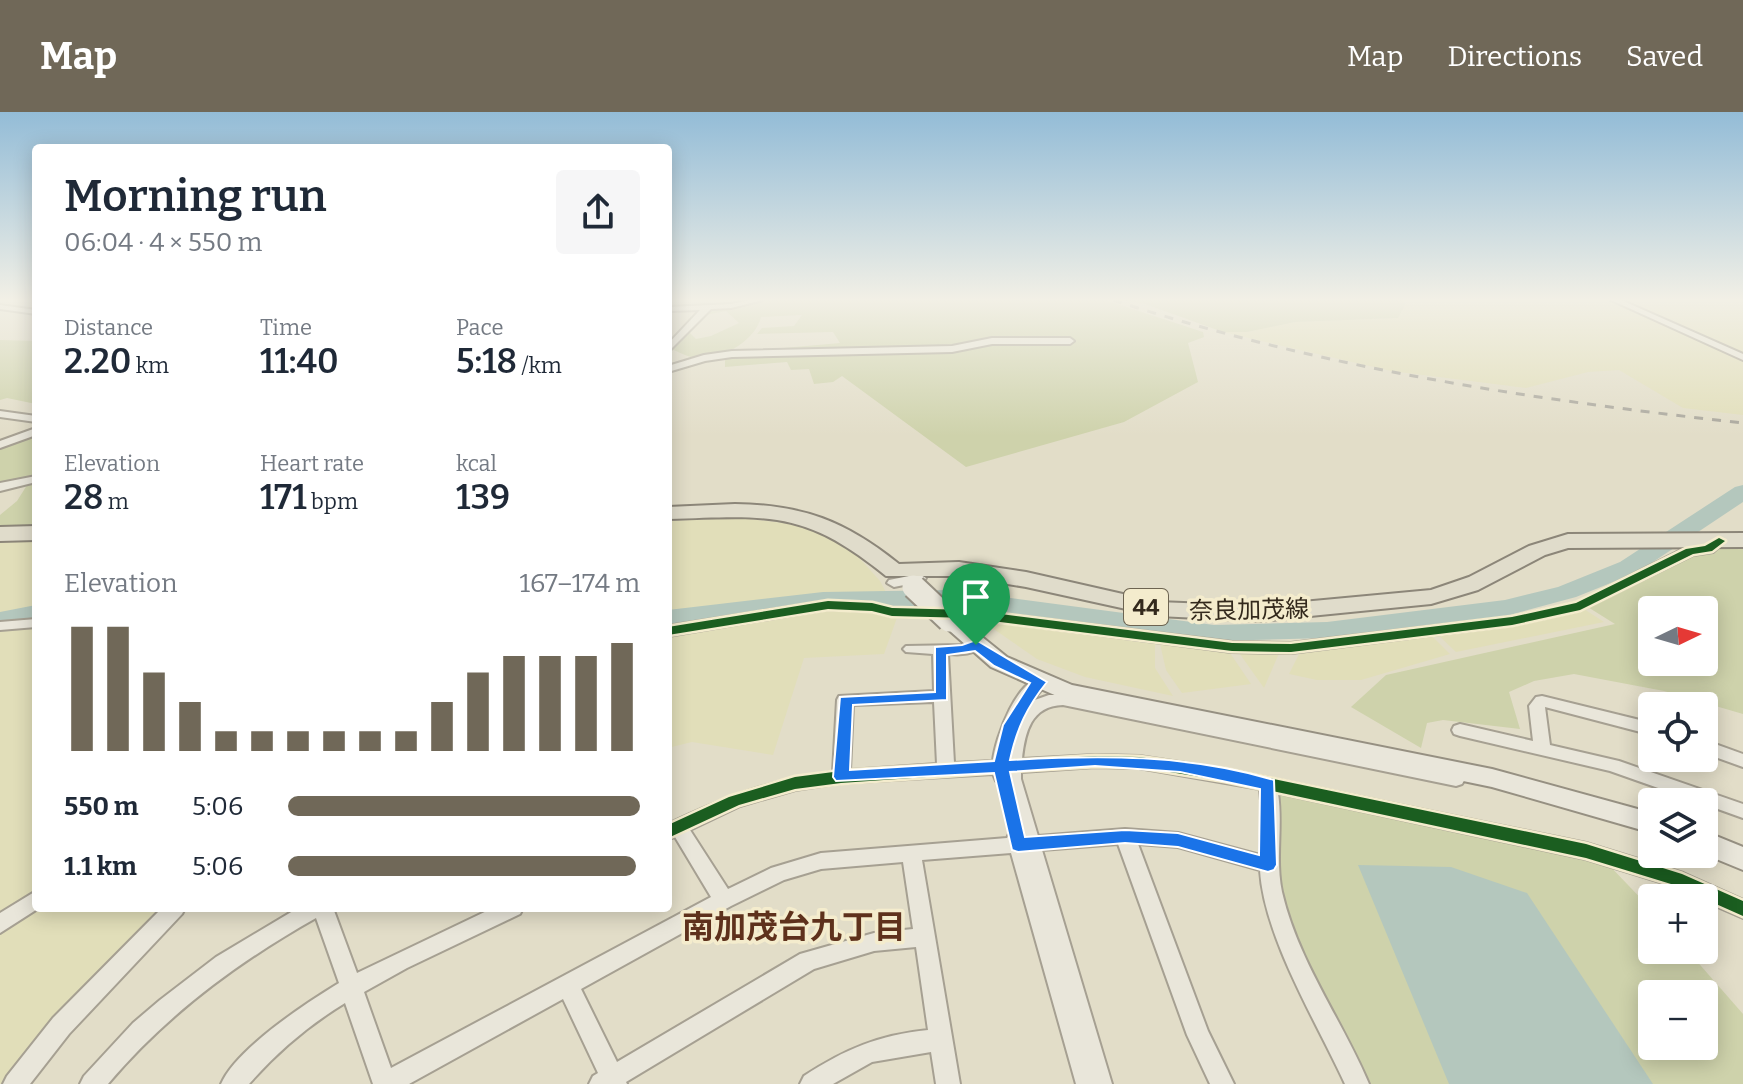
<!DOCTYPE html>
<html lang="en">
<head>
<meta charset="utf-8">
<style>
	:root { --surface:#fff; --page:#f6f6f7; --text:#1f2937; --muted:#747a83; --accent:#706858 }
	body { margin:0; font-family:Bitter,"Noto Sans JP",serif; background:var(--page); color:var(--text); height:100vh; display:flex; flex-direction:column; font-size:30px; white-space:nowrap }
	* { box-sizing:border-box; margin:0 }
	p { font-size:26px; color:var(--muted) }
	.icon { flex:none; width:44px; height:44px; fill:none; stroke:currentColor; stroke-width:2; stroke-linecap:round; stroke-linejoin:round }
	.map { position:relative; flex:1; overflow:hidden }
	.drawer { position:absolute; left:32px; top:32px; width:640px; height:768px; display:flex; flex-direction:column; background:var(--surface); border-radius:8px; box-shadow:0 4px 20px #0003 }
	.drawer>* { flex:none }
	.needle { width:52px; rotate:85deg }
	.fabs { position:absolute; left:1638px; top:484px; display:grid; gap:16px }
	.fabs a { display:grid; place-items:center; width:80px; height:80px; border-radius:8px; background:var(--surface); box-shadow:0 4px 20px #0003; font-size:40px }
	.pin { position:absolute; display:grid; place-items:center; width:68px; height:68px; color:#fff; margin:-82px -34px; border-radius:50% 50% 50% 0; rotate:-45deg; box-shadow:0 0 8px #0007 }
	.pin .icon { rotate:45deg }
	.round { display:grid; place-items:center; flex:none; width:84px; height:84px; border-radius:8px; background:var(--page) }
	.summary { display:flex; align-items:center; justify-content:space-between; height:136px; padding:0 32px }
	h1 { font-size:44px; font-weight:600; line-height:60px }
	.metrics { display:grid; grid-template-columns:repeat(3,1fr); gap:12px; height:136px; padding:8px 32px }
	.metrics div { display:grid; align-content:center }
	.metrics b { font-size:34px; font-weight:600 }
	.metrics small { font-size:22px; font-weight:400 }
	.metrics p { font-size:22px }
	.chart { height:224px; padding:16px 32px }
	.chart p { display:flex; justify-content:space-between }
	.chart svg { width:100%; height:144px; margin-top:8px; stroke:var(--accent); stroke-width:6 }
	ul { padding:0 32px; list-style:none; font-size:26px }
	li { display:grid; grid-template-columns:128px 96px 1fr; align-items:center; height:60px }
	li i { height:20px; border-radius:10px; background:var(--accent) }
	header { display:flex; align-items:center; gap:48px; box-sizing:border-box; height:112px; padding:0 40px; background:var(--accent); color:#fff }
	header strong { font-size:38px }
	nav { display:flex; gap:44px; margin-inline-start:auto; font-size:28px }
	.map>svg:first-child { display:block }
	.farmland { fill:#e1deb9 }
	.green { fill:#ced2ab; fill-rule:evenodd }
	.water { fill:#b4c7bd }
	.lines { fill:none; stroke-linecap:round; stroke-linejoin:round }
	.river { fill:#b4c7bd; fill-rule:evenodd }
	.street-casing { stroke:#a6a092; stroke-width:4 }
	.secondary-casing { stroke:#969082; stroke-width:4 }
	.primary-casing { stroke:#8c8679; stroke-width:4 }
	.street { fill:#e9e6da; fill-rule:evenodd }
	.secondary { fill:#e9e6da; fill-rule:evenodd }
	.primary { fill:#e0dccb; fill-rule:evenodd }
	.rail { stroke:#a8a59b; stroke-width:3; stroke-dasharray:9 9; stroke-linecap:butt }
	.secondary-bridge-far1-casing { stroke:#969082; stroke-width:20; stroke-linecap:butt }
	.secondary-bridge-casing { stroke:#969082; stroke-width:27; stroke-linecap:butt }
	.secondary-bridge-far1 { stroke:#e9e6da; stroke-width:17 }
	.secondary-bridge { stroke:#e9e6da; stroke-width:23 }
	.cycleway-casing { stroke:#f4eccd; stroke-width:5 }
	.cycleway { fill:#1b5e20; fill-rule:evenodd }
	.route { fill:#1a73e8; stroke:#fff; stroke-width:2; fill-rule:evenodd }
	.labels { text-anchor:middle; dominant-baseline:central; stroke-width:7; stroke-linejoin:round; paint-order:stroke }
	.shield { fill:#f4eccd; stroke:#6d6451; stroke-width:2 }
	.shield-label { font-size:22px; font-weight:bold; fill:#33291c }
	.street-label { font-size:24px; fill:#33291c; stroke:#f4eccd }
	.near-neighbourhood-label { font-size:32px; font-weight:bold; fill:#5e311c; stroke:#f4eccd }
</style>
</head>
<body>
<header>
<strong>Map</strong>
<nav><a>Map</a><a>Directions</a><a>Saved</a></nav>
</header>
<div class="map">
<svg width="1743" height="972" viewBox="0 0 1743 972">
	<rect width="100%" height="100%" fill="#e2ddc8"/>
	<g class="farmland">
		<polygon points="1402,188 1743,188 1743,303 1683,296 1619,258 1588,260 1526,276 1391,259 1223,220 1247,220 1295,210 1397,206 1406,191"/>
		<polygon points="739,406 818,415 853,439 880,469 898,503 884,542 804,546 773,643 692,630 668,636 668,409"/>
		<polygon points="36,426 36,796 162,796 4,972 0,972 0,427"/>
		<polygon points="1584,497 1604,510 1456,540 1436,521"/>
		<polygon points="982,509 1155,532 1155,556 1173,584 1085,565 1037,547"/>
		<polygon points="1430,522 1450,542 1361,568 1317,568 1289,562 1301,538"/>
		<polygon points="1160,532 1228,538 1251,572 1182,581 1166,558"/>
		<polygon points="1237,538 1280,539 1264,576"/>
	</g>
	<g class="green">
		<path d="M764,188H1105L1203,220L1204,225L1188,231L1198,270L1124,310L966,355L842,264L833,270L814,272L809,257L791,258L787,250L725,255V243L953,236L783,239V236L840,231L833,220L757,222L762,216L794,214L802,203L761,205C756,228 720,250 695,246C688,245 679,240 671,237L688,219L696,227L711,224L739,211L726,199L695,205L709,197Z"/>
		<polygon points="1121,188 1402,188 1406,191 1398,206 1295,210 1247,220 1223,220 1145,192"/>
		<polygon points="0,228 36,229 36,292 7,286 0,288"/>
		<polygon points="36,320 36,366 0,374 0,334"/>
		<polygon points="36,368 36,414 0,415 0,403 17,389 29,370"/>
		<path d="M1743,434V602L1664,579L1574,562L1534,569L1509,580L1520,617L1443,608L1427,611L1421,636L1351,595L1386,563L1615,512L1583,492L1697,435ZM1652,498H1704V550H1652Z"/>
		<path d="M1278,681L1605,749L1652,798V838H1687L1743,902V972H1368L1295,828L1277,765ZM1652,882H1704V934H1652Z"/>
	</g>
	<polygon class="water" points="1358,753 1451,755 1527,781 1653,972 1449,972"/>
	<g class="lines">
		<g class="river">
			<polygon points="1743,373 1743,390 1638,460 1576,485 1506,504 1327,526 1214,529 951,494 823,496 668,514 668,498 823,480 951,478 1214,513 1327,510 1505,488 1558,475 1620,450 1735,375"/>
			<polygon points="36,493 36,509 0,516 0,500"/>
		</g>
		<defs>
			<g id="street">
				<polygon points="750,188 763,188 731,196 711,197 668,240 668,232 700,198 668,199 668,195 731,192"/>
				<polygon points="1611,188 1621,188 1743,242 1743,248"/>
				<polygon points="0,193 36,198 36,202 0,197"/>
				<polygon points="992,226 1070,226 1074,229 1070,232 992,232 952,240 732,245 705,249 668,260 668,254 704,243 732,239 952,234"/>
				<polygon points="0,299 36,304 36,310 0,305"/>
				<polygon points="36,316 36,323 0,336 0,329"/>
				<polygon points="36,364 36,370 0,379 0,371"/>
				<polygon points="1719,425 1725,429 1713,440 1693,443 1580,498 1512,513 1291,541 1232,540 969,506 892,504 872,499 828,497 668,524 668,514 828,489 872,491 892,496 969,498 1232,530 1291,531 1512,505 1576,491 1685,436 1704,433"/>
				<polygon points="919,462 926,466 924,469 894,475 887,471 889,468"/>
				<polygon points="36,507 36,515 0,518 0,510"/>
				<path d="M976,528L981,530L983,533C974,543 961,543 948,542L954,651L993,649C995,627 1018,561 1046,566L1048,570L1032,589L1049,583H1063L1456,660L1462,662L1465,667L1462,672L1456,674L1063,593C1031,594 1025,620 1022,647L1095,643L1139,644L1225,657L1586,731L1683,761L1743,788V806L1704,789V786H1698L1670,773L1586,747L1278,681C1283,714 1275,747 1282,780C1298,849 1342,908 1369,972H1345C1317,911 1264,825 1260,758L1178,735L1138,732L1208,919L1234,972H1210L1187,923L1118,732L1042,738L1112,972H1076L1011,741L922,748L960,972H936L931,940L872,950L833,972H800L804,964C845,937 879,923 928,918L916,835L874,839L814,857L626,970L627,972H589L593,964L598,961L563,887L409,972H373L345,891C309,913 277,940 249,972H221C236,937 306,891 339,871L316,806C238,850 166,903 108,972H80L84,964L133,911L160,888L216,845L298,796H333L357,861L493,796H523L520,802L407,856L364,880L391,956L711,785L675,725L668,727V712C725,685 769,668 833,660L837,588L839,584L934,579L933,542L906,540L903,537L906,534L962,533ZM934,590L937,652L850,658L853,593ZM1095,655L1139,656L1260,677L1262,700L1260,743L1178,721L1125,717L1038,724L1021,667V660ZM993,662L996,669L1004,670L1018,720L1009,722L1007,726L821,741L771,756L728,777L690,718L740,694L795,678L841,671ZM903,750L913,817L874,821L800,842L617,950L581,877L731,794L784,768L821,757Z"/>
				<polygon points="1542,584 1652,611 1652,623 1545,595 1550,633 1619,649 1743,692 1743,706 1704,692 1704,690 1698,690 1610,659 1460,624 1454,622 1452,618 1454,614 1460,612 1533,629 1529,594 1536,585"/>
				<polygon points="1704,628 1743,642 1743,655 1704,641"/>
				<polygon points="36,779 36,796 39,796 0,821 0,801"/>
				<polygon points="162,796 185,796 182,802 69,922 30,972 3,972 7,964 53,906"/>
			</g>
			<g id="secondary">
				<polygon points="949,502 956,504 1007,545 1072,573 1492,657 1652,701 1652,721 1492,675 1059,585 991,555 942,512 939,508"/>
				<polygon points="1704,719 1743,735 1743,758 1704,742"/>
			</g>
			<g id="primary">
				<path d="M735,392C804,393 845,409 899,452L959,450L1026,460L1158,490L1260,494L1431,478L1469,465L1529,434L1568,422L1743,421V435L1568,436L1545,443L1478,478L1431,492L1260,509L1158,504L1026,475L959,464H886C804,397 768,404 668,407V395Z"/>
				<polygon points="36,414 36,428 0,429 0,415"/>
			</g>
		</defs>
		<use href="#street" class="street-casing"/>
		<use href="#secondary" class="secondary-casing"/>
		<use href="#primary" class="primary-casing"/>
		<use href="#street" class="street"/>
		<use href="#secondary" class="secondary"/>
		<use href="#primary" class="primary"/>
		<path class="rail" d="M1113,188C1320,256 1527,287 1743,311"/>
		<defs>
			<polyline id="secondary-bridge-far1" points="912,473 916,477"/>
			<polyline id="secondary-bridge" points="914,475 949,508"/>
		</defs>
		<use href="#secondary-bridge-far1" class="secondary-bridge-far1-casing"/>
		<use href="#secondary-bridge" class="secondary-bridge-casing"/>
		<use href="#secondary-bridge-far1" class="secondary-bridge-far1"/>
		<use href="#secondary-bridge" class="secondary-bridge"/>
		<defs>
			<g id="cycleway">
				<polygon points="1719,426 1725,429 1712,439 1693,442 1580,498 1512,513 1291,540 1232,539 969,506 892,504 872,499 828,497 668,523 668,515 828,489 872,491 892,496 969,498 1232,531 1291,532 1512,505 1576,491 1686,437 1705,434"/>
				<polygon points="1095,644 1139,645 1225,657 1586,732 1682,762 1743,789 1743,804 1671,772 1586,746 1225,669 1139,655 1095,654 1012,659 841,671 795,677 739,693 668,726 668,713 729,685 795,665 841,659"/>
			</g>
		</defs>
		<use href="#cycleway" class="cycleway-casing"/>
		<use href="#cycleway" class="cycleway"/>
	</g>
	<linearGradient id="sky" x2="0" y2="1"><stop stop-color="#93bcd7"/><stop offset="0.58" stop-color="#f2f0e6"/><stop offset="1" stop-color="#f2f0e6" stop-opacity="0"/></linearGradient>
	<rect width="1743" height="324" fill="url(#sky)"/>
	<path class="route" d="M976,528L1047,570C1027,595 1017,616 1010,648C1099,643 1188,642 1274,668L1277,753L1274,758L1268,760L1178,735L1125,731L1018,740L1012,738L994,661L836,669L833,665L840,585L935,580V535L962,533ZM975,539L994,554L1030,571L1003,613L994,649L850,658L853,593L947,588V543ZM1095,654L1180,660L1260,677L1259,743L1178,721L1125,718L1025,725L1010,660Z"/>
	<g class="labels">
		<rect class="shield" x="1124" y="477" width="44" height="36" rx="6"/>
		<g class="shield-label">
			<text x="1146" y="495">44</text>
		</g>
		<g class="street-label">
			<text transform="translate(1249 498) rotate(-1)">奈良加茂線</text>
		</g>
		<g class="near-neighbourhood-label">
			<text x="794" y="815">南加茂台九丁目</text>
		</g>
	</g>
</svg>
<div class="fabs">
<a><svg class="needle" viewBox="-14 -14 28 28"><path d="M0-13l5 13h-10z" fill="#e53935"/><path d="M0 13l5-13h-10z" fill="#747a83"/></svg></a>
<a><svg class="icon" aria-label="locate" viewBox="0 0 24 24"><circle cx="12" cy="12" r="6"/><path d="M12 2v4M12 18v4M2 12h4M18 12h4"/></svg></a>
<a><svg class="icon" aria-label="layers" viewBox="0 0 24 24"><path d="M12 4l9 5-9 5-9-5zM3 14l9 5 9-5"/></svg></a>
<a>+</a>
<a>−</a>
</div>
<div class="pin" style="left:976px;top:533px;background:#1e9e55"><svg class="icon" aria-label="arrive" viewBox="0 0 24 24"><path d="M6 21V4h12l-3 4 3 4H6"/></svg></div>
<section class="drawer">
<div class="summary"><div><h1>Morning run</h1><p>06:04 · 4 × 550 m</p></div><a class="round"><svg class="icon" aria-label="share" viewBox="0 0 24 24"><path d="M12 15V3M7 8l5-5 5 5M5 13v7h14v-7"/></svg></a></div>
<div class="metrics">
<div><p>Distance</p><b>2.20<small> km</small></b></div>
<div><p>Time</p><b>11:40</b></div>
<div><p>Pace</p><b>5:18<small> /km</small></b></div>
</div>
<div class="metrics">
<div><p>Elevation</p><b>28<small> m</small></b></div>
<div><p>Heart rate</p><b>171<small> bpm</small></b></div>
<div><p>kcal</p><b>139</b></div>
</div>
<div class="chart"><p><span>Elevation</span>167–174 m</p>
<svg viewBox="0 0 160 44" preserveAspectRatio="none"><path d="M5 44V6M15 44V6M25 44V20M35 44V29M45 44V38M55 44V38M65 44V38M75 44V38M85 44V38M95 44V38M105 44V29M115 44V20M125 44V15M135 44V15M145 44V15M155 44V11"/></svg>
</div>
<ul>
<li><b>550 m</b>5:06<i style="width:100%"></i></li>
<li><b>1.1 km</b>5:06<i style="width:99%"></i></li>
</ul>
</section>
</div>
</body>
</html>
